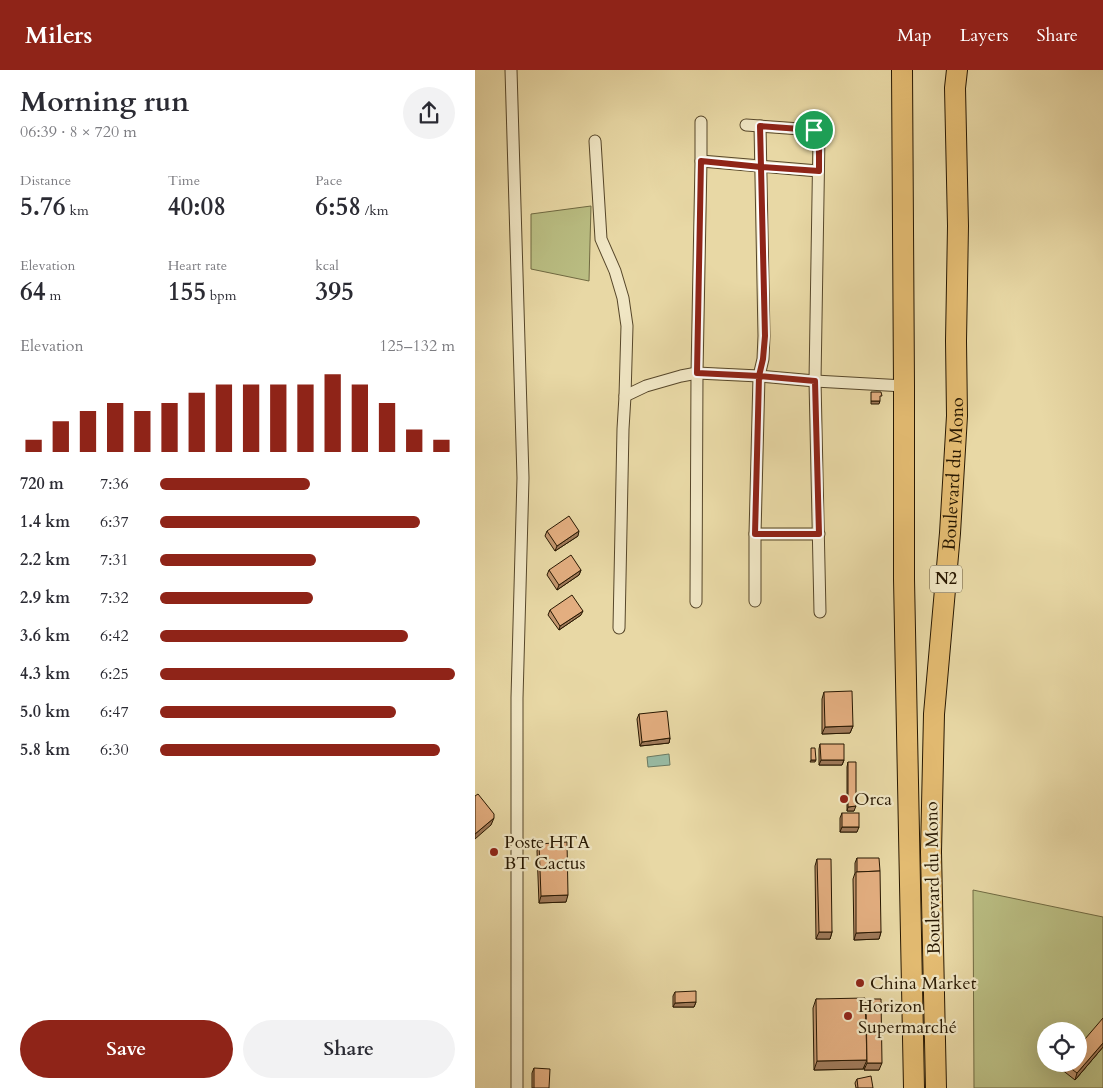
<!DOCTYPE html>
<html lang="en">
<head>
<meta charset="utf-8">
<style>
	:root { --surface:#fff; --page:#f2f2f3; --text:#2b2b33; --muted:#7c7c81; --accent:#8f2418 }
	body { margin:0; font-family:Cardo,serif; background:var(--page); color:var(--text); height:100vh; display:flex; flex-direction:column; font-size:19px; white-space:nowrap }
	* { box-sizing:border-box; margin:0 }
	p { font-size:16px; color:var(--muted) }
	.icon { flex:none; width:28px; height:28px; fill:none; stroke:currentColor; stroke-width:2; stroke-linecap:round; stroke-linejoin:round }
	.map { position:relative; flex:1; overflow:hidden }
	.details { display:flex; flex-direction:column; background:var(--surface); width:475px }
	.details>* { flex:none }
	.fabs { position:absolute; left:562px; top:952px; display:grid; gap:10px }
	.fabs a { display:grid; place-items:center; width:50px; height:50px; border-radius:50%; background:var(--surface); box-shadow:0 5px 20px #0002; font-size:25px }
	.pin { position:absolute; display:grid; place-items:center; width:42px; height:42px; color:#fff; margin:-21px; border:2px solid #fff; border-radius:50%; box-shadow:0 1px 5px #0007 }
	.round { display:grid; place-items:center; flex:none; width:52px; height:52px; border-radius:26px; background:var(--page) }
	.head { display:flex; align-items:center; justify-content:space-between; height:85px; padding:0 20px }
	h1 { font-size:28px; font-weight:800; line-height:38px }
	.figures { display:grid; grid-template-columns:repeat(3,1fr); gap:8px; height:85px; padding:5px 20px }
	.figures div { display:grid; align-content:center }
	.figures b { font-size:25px; font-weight:800 }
	.figures small { font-size:14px; font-weight:400 }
	.figures p { font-size:14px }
	.chart { height:140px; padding:10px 20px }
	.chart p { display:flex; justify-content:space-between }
	.chart svg { width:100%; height:90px; margin-top:5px; stroke:var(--accent); stroke-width:6 }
	.button { display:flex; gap:10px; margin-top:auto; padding:10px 20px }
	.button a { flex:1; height:58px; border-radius:30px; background:var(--accent); color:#fff; font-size:20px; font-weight:800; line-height:58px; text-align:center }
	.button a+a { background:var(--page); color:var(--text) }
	ul { padding:0 20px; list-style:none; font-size:16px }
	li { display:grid; grid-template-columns:80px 60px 1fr; align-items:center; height:38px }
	li i { height:12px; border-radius:6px; background:var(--accent) }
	header { display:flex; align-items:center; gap:30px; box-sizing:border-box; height:70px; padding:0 25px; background:var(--accent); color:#fff }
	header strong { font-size:24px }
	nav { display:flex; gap:28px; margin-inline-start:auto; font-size:18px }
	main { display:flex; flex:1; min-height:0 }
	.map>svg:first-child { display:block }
	.green { fill:#babe83; stroke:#706a42 }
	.water { fill:#98baa3; stroke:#6b7962 }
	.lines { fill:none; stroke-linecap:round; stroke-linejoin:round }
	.minor-casing { stroke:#57472a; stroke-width:13 }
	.trunk-casing { stroke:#271701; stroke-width:22 }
	.minor { stroke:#f0e6c4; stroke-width:11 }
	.trunk { stroke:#e4bc72; stroke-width:20 }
	.wall { fill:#c3966e; stroke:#271701 }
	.shaded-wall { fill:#9f7a5a; stroke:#271701 }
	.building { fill:#e3ae80; stroke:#271701 }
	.route-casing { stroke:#fff; stroke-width:10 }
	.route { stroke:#8f2418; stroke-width:6 }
	.poi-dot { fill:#8f2418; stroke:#f0e6c4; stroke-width:2 }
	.labels { text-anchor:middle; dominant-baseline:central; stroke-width:4.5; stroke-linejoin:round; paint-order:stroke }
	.shield { fill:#f0e6c4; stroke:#63553c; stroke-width:1 }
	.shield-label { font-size:16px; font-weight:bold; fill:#271701 }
	.street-label { font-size:18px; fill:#271701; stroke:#f0e6c4 }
	.poi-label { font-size:18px; fill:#271701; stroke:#f0e6c4; text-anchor:start }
</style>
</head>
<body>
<header>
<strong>Milers</strong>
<nav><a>Map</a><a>Layers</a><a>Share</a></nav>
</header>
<main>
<section class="details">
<div class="head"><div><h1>Morning run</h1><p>06:39 · 8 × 720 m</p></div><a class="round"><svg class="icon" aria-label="share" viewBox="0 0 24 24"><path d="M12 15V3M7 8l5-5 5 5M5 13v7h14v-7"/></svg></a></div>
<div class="figures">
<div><p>Distance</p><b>5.76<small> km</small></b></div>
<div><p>Time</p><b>40:08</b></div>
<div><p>Pace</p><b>6:58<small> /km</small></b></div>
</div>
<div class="figures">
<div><p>Elevation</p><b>64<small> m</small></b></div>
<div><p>Heart rate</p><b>155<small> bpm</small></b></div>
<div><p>kcal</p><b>395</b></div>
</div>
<div class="chart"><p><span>Elevation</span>125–132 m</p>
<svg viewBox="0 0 160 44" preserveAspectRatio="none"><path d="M5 44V38M15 44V29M25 44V24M35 44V20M45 44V24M55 44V20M65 44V15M75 44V11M85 44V11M95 44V11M105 44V11M115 44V6M125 44V11M135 44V20M145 44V33M155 44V38"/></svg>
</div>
<ul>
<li><b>720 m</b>7:36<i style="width:51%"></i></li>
<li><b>1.4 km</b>6:37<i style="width:88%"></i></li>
<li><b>2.2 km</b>7:31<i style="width:53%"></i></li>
<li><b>2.9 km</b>7:32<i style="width:52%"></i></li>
<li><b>3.6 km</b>6:42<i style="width:84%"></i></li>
<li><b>4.3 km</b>6:25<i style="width:100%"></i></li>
<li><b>5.0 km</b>6:47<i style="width:80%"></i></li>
<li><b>5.8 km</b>6:30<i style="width:95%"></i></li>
</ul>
<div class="button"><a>Save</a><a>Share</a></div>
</section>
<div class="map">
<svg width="628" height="1018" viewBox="0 0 628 1018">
	<rect width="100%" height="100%" fill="#e8d8a5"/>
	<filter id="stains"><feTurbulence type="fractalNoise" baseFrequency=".004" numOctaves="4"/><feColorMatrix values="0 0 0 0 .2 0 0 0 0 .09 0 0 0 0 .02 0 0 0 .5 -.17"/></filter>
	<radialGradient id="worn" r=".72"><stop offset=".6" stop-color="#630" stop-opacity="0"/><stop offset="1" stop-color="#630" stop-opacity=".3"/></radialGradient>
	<g class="green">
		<polygon points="116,136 114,211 56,199 56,144"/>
		<polygon points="498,820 628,847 628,955 604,980 604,961 571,961 571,994 591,994 600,1010 628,977 628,1018 499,1018"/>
	</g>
	<polygon class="water" points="194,684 195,695 173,697 172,687"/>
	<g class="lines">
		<defs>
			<g id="minor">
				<polyline points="36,0 48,408 42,628 42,1018"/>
				<polyline points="271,55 339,60 342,63 344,66 340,311 345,542"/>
				<polyline points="120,71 126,169 140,201 148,228 152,256 150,326 148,359 144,558"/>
				<polyline points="226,91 343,101"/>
				<polyline points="150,326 171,316 206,306 222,303 284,306 340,311 429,316"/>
				<polyline points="280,464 344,464"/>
				<polyline points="280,531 280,464 284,306 288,289 289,266 285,56"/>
				<polyline points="221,532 222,303 226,91 226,52"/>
			</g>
			<g id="trunk">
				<polyline points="427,0 429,316 429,509 439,1018"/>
				<path id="s1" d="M461,1018L456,782L459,644L475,463L482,346L481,271L483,156L480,18L482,0"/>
			</g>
		</defs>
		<use href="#minor" class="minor-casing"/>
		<use href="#trunk" class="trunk-casing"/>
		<use href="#minor" class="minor"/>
		<use href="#trunk" class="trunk"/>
	</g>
	<g class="wall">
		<polygon points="72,461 103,466 80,481 70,466"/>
		<polygon points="74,500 106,500 104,505 82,520 72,505"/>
		<polygon points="75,540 106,545 84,560 73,545"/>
		<polygon points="349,622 378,656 375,663 347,664 347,629"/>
		<polygon points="164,644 195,668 194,673 165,676 162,649"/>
		<polygon points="345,674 369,690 367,695 344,695 344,679"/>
		<polygon points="373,692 379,741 372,741 372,697"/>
		<polygon points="367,743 382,762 365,762 365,748"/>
		<polygon points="64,774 91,832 64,833 62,781"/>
		<polygon points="382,788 406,862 404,869 379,870 378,809 380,803 380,793"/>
		<polygon points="342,789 357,862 355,869 341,869 340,796"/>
		<polygon points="200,922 221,932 219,937 198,937 198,926"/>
		<polygon points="341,929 390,932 391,929 404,1000 389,1000 389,996 388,999 339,1000 338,938"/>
		<polygon points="628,948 628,977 600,1010 586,999 589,994 604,994"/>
		<polygon points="59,998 74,1018 57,1018 57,1003"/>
		<polygon points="382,1009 398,1018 381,1018 380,1013"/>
	</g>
	<g class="shaded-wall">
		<polygon points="396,331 405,331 404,334 396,334"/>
		<polygon points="104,461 103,466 80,481 82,476"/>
		<polygon points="106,500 104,505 82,520 84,515"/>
		<polygon points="108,541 106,545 84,560 85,556"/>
		<polygon points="378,656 375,663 347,664 350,657"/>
		<polygon points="195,668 194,673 165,676 167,672"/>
		<polygon points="336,690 341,690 340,692 335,692"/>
		<polygon points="346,690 369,690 367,695 344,695"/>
		<polygon points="381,736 379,741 372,741 373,737"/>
		<polygon points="19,748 16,755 0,769 0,764"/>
		<polygon points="367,757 384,757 382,762 365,762"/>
		<polygon points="93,825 91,832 64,833 66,826"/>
		<polygon points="344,862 357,862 355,869 341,869"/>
		<polygon points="406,862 404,869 379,870 381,863"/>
		<polygon points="221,932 219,937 198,937 200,933"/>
		<polygon points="628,973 628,977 600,1010 602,1003"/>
		<polygon points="392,990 388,999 339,1000 342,991"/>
		<polygon points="392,993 407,993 404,1000 389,1000"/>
	</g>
	<g class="building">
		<polygon points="396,322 406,322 407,326 405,326 405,331 396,331"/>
		<polygon points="94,446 104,461 82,476 72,461"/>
		<polygon points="96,485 106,500 84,515 74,500"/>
		<polygon points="97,525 108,541 85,556 75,540"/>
		<polygon points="377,621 378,656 350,657 349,622"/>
		<polygon points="192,641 195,668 167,672 164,644"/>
		<polygon points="345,674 369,674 369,690 346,690"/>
		<polygon points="336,678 340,678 341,690 336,690"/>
		<polygon points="373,692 381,692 381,736 373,737"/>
		<polygon points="3,724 19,744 19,748 0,764 0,726"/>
		<rect x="367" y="743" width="17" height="14"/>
		<polygon points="92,772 93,825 66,826 64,774"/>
		<polygon points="382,788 404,788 405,801 382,802"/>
		<polygon points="342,789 356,789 357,862 344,862"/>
		<polygon points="405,801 406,862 381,863 381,802"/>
		<polygon points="221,921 221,932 200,933 200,922"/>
		<polygon points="390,928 392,990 342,991 341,929"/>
		<polygon points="391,929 406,929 407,993 392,993"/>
		<polygon points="628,948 628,973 602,1003 590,994 604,994 604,976"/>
		<polygon points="59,998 75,999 74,1018 59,1018"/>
		<polygon points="396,1006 398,1018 383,1018 382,1009"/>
	</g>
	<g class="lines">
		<defs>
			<polyline id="route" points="339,60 285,56 286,97 226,91 222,303 284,306 340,311 344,464 280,464 284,306 288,289 290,266 286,97 344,101 344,66 342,63 339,60"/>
		</defs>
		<use href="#route" class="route-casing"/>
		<use href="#route" class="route"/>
	</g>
	<g class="poi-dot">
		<circle cx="369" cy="729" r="5"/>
		<circle cx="19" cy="782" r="5"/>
		<circle cx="385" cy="913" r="5"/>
		<circle cx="373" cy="946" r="5"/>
	</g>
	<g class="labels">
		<rect class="shield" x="455" y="495.5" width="32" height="27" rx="4"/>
		<g class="shield-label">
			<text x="471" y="509">N2</text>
		</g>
		<g class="street-label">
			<text stroke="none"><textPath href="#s1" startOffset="615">Boulevard du Mono</textPath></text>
			<text transform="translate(458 808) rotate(-91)">Boulevard du Mono</text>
		</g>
		<g class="poi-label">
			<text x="379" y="729">Orca</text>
			<text x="29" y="772">Poste HTA<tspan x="29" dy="21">BT Cactus</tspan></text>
			<text x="395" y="913">China Market</text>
			<text x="383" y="936">Horizon<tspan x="383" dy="21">Supermarché</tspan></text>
		</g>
	</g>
	<rect width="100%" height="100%" filter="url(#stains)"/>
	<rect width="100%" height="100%" fill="url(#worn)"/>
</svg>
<div class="fabs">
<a><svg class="icon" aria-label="locate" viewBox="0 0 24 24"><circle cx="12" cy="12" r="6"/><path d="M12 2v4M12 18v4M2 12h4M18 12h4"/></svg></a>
</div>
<div class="pin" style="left:339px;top:60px;background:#1e9e55"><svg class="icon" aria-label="arrive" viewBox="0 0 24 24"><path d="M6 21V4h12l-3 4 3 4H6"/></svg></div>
</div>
</main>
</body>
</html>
